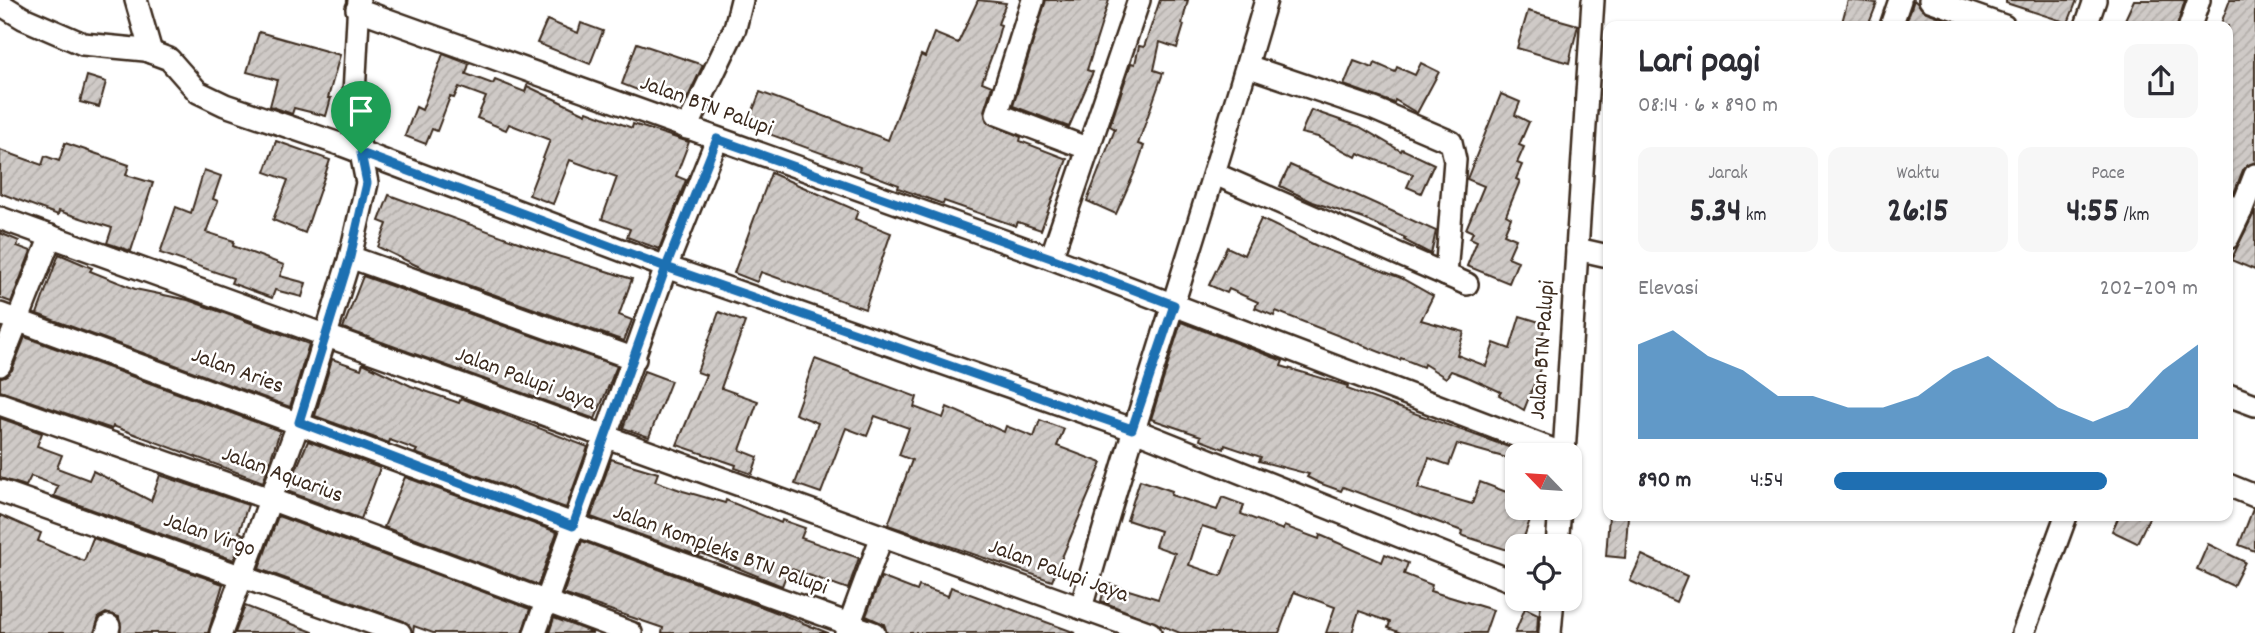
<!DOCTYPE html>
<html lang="id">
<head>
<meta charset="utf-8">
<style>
	:root { --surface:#fff; --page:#f7f7f7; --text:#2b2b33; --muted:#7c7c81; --accent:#1f6fb2 }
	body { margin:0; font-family:Dekko,sans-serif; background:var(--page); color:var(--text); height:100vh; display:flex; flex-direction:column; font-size:26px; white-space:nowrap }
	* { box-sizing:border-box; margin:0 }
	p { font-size:23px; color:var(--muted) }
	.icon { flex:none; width:38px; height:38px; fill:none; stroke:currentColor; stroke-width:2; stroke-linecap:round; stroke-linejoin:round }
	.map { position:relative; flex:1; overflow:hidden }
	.sheet { position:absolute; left:1603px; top:21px; width:630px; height:500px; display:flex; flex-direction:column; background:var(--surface); border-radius:14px; box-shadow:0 2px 5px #0004 }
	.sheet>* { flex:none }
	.needle { width:46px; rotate:295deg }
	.tools { position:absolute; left:1505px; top:443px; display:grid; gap:14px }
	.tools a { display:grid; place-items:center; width:77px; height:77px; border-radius:14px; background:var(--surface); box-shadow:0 2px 5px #0004; font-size:35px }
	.pin { position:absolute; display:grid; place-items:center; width:60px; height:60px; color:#fff; margin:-72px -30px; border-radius:50% 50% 50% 0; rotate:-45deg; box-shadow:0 0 7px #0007 }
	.pin .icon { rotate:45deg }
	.round { display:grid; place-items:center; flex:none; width:74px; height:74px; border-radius:14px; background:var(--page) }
	.head { display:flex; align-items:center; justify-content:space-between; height:119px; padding:0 35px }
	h1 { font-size:38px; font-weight:700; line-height:52px }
	.stats { display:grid; grid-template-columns:repeat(3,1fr); gap:10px; height:119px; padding:7px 35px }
	.stats div { display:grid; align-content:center; border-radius:14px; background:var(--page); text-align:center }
	.stats b { font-size:35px; font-weight:700 }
	.stats small { font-size:19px; font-weight:400 }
	.stats p { font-size:19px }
	.chart { height:196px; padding:14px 35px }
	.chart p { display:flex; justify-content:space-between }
	.chart svg { width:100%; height:126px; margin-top:7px; fill:var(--accent); opacity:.7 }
	ul { padding:0 35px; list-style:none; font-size:23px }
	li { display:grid; grid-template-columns:112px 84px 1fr; align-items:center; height:52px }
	li i { height:18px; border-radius:9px; background:var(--accent) }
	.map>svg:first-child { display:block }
	.building { fill:url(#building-hatch); stroke:#3b2a1e; stroke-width:2; fill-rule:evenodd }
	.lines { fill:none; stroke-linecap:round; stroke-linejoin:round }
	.minor-casing { stroke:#3b2a1e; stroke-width:26 }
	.minor { stroke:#fff; stroke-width:21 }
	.route-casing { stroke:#fff; stroke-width:14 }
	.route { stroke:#1f6fb2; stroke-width:9 }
	.labels { text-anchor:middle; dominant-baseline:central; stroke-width:5; stroke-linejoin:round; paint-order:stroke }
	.street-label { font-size:23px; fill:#3b2a1e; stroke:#fff }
</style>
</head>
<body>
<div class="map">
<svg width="2255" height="633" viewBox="0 0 2255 633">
	<defs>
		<pattern id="building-hatch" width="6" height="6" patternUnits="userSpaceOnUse" patternTransform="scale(1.75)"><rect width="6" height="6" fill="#cfcac7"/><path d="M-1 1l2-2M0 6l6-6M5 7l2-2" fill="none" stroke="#b3aeaa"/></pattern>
	</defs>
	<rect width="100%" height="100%" fill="#fff"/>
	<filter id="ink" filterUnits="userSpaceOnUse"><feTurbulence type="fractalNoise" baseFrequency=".0143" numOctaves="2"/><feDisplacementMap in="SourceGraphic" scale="14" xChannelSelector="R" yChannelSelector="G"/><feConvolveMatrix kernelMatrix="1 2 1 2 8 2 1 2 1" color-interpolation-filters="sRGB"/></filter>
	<g filter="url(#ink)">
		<g class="building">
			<polygon points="978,0 1006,3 998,24 1001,25 995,47 982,82 992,86 984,111 987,122 1021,137 1020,141 1067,159 1041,230 1018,222 1016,226 944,201 943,204 898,188 899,185 859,170 860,167 747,126 760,92 888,140 921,55 925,57 934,33 958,43"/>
			<polygon points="1046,0 1109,0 1087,70 1093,72 1069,127 1013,106"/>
			<polygon points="1160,0 1188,0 1182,24 1184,25 1177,48 1160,42 1154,70 1163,73 1138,144 1144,146 1136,169 1116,214 1087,201 1115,129 1110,126 1131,63 1135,64 1139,46 1144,47"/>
			<polygon points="1848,0 1877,3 1868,26 1841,26"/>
			<polygon points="1914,0 1926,12 1965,26 1905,26"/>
			<polygon points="2006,0 2077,0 2068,23 2006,3"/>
			<polygon points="2134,0 2185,0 2177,26 2122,26"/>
			<polygon points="2230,0 2255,0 2255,162 2243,170 2234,193 2228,192 2228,26 2220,26"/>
			<polygon points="1528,11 1578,25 1569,63 1517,48"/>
			<polygon points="547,20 578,33 581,23 603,31 590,64 537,43"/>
			<polygon points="259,32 340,55 328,98 331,98 326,116 294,108 292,114 270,106 277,80 247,72"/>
			<polygon points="637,43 703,65 687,99 659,88 658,93 641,87 640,91 622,84"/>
			<polygon points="443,54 469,64 466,74 493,84 495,80 525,92 527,86 586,114 587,111 632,128 633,124 689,142 676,176 686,180 659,249 627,237 630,229 602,219 617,177 570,160 553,204 529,195 550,140 509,124 506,130 477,118 486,97 459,87 454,98 450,97 437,131 432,129 426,144 405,136 416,107 422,110"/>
			<polygon points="1354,61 1373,68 1375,63 1395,72 1397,67 1415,75 1421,63 1439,72 1417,113 1395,100 1394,103 1344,85"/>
			<polygon points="87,76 106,82 99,107 80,102"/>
			<polygon points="1501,94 1520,102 1515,115 1529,122 1519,145 1524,147 1517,163 1522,165 1516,179 1520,181 1506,215 1511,218 1504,234 1516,239 1508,257 1518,261 1509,283 1467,266 1477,241 1470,238 1473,232 1466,229 1484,186 1467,179"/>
			<polygon points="1311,110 1360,127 1401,151 1402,149 1434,164 1421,193 1407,187 1413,174 1358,153 1356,157 1318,137 1301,133"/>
			<polygon points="276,141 330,160 305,233 273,220 288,180 265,172"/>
			<polygon points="65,143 129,165 126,175 153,183 131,251 107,243 112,228 59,211 58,215 0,193 0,150 42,165 45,156 59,161"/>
			<polygon points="1290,165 1436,231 1431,254 1404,240 1406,238 1364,219 1313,202 1280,186"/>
			<polygon points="204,170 221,176 213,199 218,201 206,232 234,241 233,246 284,265 280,276 306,283 302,297 275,290 272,298 231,283 233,278 160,253 176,207 191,213"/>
			<polygon points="771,173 858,211 855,219 891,233 865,309 761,272 757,282 734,273"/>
			<polygon points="389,195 551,254 632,279 619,315 632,320 624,341 426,270 378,247 387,224 379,221"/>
			<polygon points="2255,211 2255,270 2231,260"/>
			<polygon points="1261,219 1317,246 1401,278 1433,296 1421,320 1464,332 1457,355 1486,366 1494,343 1510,349 1520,316 1546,324 1533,362 1541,366 1524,410 1499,395 1501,392 1470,378 1451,371 1446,378 1424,364 1423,367 1401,358 1400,360 1276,311 1274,316 1255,308 1258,302 1229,289 1227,293 1209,285 1227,247 1244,255"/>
			<polygon points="0,233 19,241 17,246 31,251 11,302 0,298"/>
			<polygon points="59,254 92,268 90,271 135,289 188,300 309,344 290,407 37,314"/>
			<polygon points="363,276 617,366 595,419 343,328"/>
			<polygon points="719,312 745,322 721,388 758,401 740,450 758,457 752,474 735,468 736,465 677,445 706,375 697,372"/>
			<polygon points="1181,322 1283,361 1281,366 1348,386 1347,389 1517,450 1514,460 1457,444 1449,465 1429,458 1418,488 1472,504 1480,482 1517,496 1517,508 1534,508 1521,546 1517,546 1517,553 1461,535 1462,531 1343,487 1341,491 1319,483 1307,477 1309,474 1259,461 1261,457 1225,445 1224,449 1200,440 1201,436 1151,419"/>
			<polygon points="25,337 280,431 263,482 113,426 112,429 0,391 0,378 12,370"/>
			<polygon points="332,359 361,369 363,363 411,386 459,403 461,398 588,447 566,508 415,453 417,450 390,440 389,443 315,416"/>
			<polygon points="815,359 917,397 914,407 943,418 947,407 1004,432 1006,426 1034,437 1040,420 1064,429 1057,446 1102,463 1052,581 888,525 912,460 899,455 909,428 875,416 867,436 846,428 821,493 795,484 818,423 795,414"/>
			<polygon points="644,371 671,381 649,437 623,428"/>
			<polygon points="0,418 42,433 37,446 62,455 57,468 89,480 93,471 151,501 160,475 248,505 239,532 243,534 234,560 54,496 58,486 31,476 26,486 0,478"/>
			<polygon points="308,441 380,468 361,519 287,491"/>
			<polygon points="611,459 658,473 655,481 683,491 725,503 726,500 781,523 782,520 805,528 801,538 859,558 848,589 789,568 782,586 701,553 699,556 591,517"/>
			<polygon points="405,477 557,532 538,585 384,527"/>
			<path d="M1140,480L1172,491L1171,495L1217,510L1222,497L1244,505L1241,514L1283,530L1284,526L1319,539L1320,535L1382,562L1385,554L1408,563L1404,574L1432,585L1430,591L1493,610L1485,633H1401L1388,628L1390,622L1359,611L1352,633H1326L1335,607L1294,592L1279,633H1180L1101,601L1106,583L1158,599L1175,553L1155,546L1160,531L1127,520ZM1202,526L1236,537L1221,576L1189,565Z"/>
			<polygon points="2253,509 2255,509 2255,551 2239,545"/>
			<polygon points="0,515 41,533 38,541 84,561 93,538 223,584 208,633 121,633 119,617 106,613 99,617 94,633 0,633"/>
			<polygon points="278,516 530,609 522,633 433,633 414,626 413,633 404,621 259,569"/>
			<polygon points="1609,516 1628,516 1625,558 1606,556"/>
			<polygon points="2119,516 2150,516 2137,543 2112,531"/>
			<polygon points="582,541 773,611 828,633 662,633 663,628 563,594"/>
			<polygon points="2208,544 2245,562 2233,586 2197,569"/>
			<polygon points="1642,555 1687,576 1676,602 1630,581"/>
			<polygon points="881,577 917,591 919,586 948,596 951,587 1076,633 887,633 884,624 866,616"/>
			<polygon points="245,606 313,632 313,633 235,633"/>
			<polygon points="1525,608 1538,614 1537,633 1515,633"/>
			<polygon points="554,618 593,633 549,633"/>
		</g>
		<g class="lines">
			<defs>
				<g id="minor">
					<polyline points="136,0 151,52"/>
					<polyline points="1033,0 997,114 1089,149"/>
					<polyline points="1930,0 2004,26"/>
					<polyline points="0,4 23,18 83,44 145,50 169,59 198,92 225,105 342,145 666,267 1132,429 1517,583"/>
					<polyline points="357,9 1051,258 1564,454 1593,0"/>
					<polyline points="1891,26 1900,0"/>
					<polyline points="2086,26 2095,0"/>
					<polyline points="2190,26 2199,0"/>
					<polyline points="1247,66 1374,109 1451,142 1455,160 1446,275"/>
					<polyline points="687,128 735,28 742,0"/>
					<polyline points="1215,174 1467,284"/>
					<polyline points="2228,205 2241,211 2255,175"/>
					<polyline points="0,218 1150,633"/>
					<polyline points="2228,238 2241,211"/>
					<polyline points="1577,249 1608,256"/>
					<polyline points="350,257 635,359"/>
					<polyline points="1051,258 1139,0"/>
					<path d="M0,314C291,422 582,528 874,633"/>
					<polyline points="0,365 51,236"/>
					<polyline points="2228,395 2255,405"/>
					<polyline points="0,404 270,499 631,633"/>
					<polyline points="2228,485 2255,496"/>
					<polyline points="0,491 400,633"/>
					<polyline points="1557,546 1560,508"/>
					<path d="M1081,608C1139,404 1207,204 1266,0"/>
					<polyline points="107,633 109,626"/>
					<polyline points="221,633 299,422 350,257 367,183 353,113 359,0"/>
					<polyline points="535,633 666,267 717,139"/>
					<polyline points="846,633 882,536"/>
					<polyline points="1550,633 1553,598"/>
					<polyline points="2023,633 2066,516"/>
				</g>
			</defs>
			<use href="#minor" class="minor-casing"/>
			<use href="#minor" class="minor"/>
		</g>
	</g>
	<g class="lines" filter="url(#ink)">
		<defs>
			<polyline id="route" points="361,153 367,183 350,257 299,422 573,526 666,267 717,139 1051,258 1174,305 1132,429 666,267 361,153"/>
		</defs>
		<use href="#route" class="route-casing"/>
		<use href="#route" class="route"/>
	</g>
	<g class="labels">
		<g class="street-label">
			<text transform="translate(706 107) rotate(20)">Jalan BTN Palupi</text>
			<text transform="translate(1544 350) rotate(-86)">Jalan BTN Palupi</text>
			<text transform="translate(237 372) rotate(20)">Jalan Aries</text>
			<text transform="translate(525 380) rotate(20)">Jalan Palupi Jaya</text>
			<text transform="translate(282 476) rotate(20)">Jalan Aquarius</text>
			<text transform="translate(209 536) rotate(19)">Jalan Virgo</text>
			<text transform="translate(720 551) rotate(20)">Jalan Kompleks BTN Palupi</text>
			<text transform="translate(1058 572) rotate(20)">Jalan Palupi Jaya</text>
		</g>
	</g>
</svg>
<div class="tools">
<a><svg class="needle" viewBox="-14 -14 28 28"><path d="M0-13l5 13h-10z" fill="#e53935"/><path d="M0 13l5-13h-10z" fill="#7c7c81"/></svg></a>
<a><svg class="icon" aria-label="locate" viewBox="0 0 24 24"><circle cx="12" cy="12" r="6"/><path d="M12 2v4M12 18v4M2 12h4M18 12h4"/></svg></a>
</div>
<div class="pin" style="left:361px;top:153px;background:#1e9e55"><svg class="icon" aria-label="arrive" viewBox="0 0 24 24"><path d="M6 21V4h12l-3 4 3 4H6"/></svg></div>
<section class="sheet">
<div class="head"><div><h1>Lari pagi</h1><p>08:14 · 6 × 890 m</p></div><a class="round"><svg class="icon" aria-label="share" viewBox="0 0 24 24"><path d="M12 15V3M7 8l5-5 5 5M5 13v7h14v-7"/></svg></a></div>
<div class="stats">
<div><p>Jarak</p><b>5.34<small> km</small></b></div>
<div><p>Waktu</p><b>26:15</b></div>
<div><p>Pace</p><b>4:55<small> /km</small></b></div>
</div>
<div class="chart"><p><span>Elevasi</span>202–209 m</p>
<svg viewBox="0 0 160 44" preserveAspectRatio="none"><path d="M0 44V11L10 6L20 15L30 20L40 29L50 29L60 33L70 33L80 29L90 20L100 15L110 24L120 33L130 38L140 33L150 20L160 11V44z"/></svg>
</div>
<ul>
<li><b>890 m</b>4:54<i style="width:75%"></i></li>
</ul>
</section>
</div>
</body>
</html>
